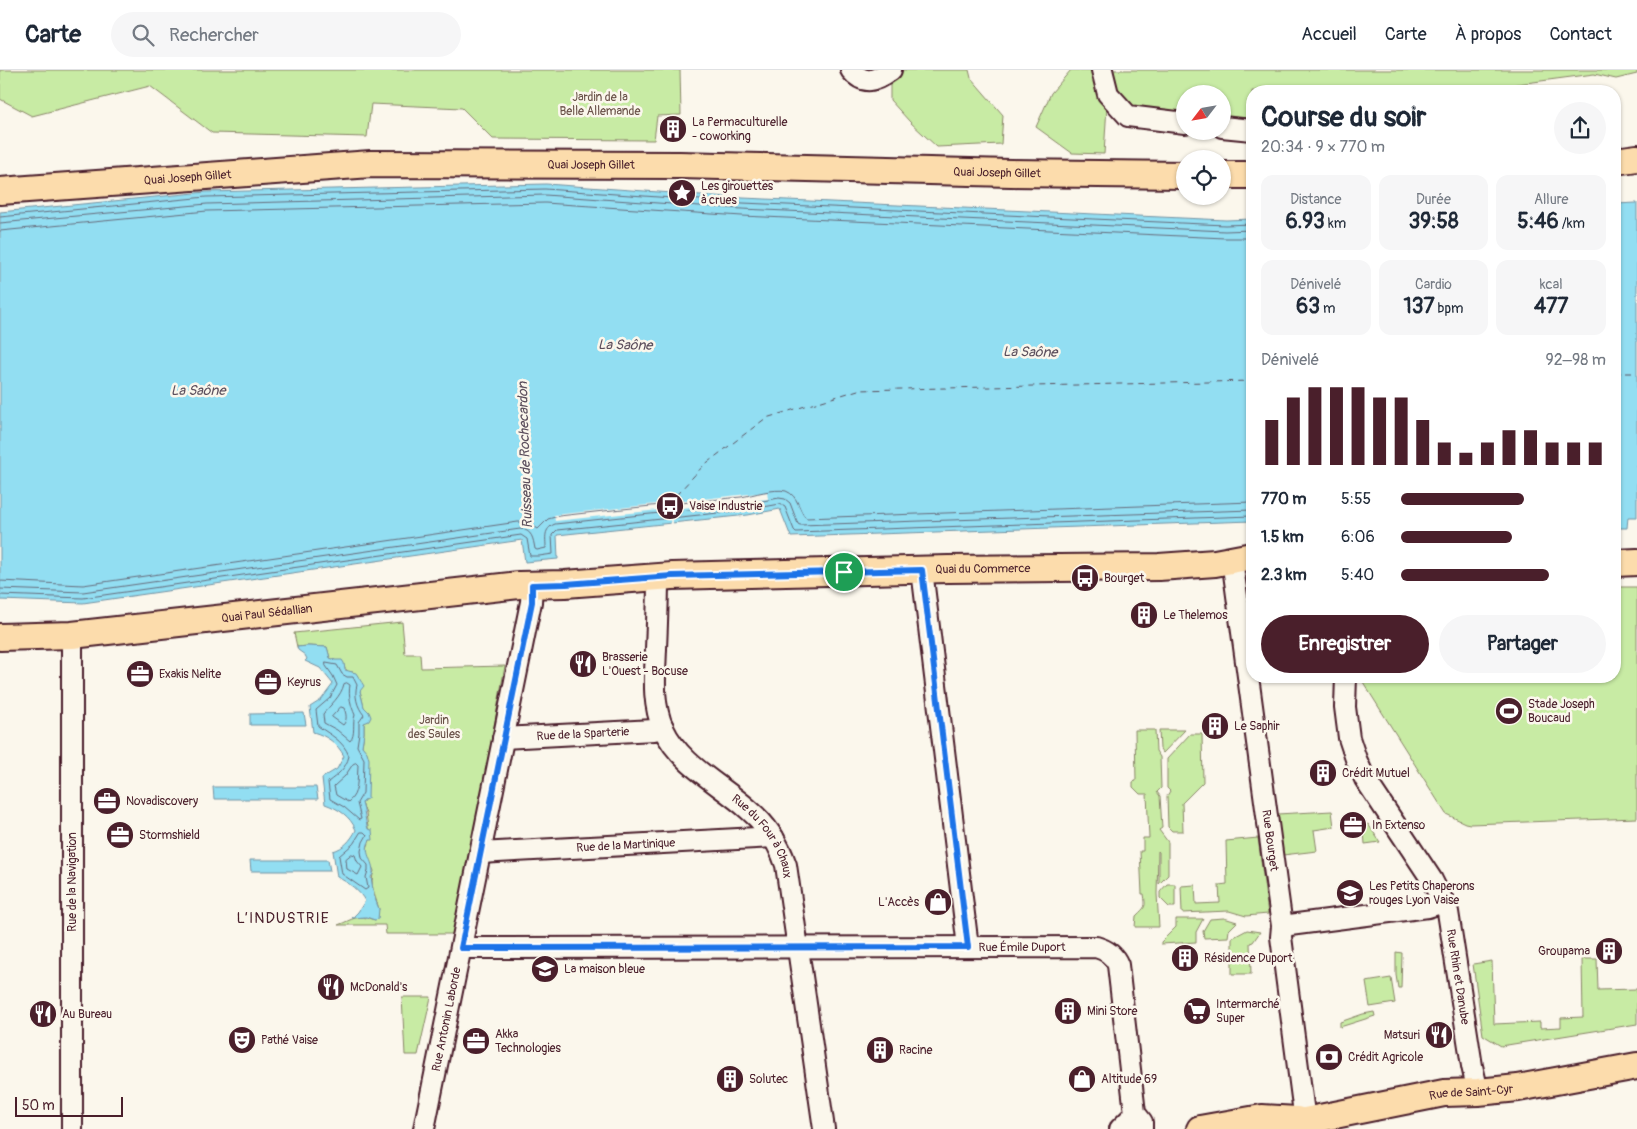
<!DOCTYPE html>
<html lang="fr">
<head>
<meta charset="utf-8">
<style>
	:root { --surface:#fff; --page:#f6f6f7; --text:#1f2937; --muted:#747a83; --line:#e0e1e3; --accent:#4a1f2b }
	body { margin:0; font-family:Pangolin,sans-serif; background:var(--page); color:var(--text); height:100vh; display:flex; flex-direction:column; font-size:19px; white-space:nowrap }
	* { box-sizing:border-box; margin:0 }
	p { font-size:16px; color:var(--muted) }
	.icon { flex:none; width:28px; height:28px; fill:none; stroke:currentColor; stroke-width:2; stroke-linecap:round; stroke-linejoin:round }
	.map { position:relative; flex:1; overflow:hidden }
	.side { position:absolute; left:1246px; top:15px; width:375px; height:598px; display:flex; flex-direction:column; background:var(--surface); border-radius:20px; box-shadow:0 1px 4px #0004 }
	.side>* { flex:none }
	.needle { width:32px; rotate:239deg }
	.fabs { position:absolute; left:1176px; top:15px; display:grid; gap:10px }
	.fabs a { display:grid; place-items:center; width:55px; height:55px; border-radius:50%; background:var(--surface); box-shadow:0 1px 4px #0004; font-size:25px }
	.scale { position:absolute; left:15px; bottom:12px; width:108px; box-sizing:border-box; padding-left:5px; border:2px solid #4a1f2b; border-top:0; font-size:14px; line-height:18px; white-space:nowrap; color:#4a1f2b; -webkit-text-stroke:4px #fbf7ec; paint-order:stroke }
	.pin { position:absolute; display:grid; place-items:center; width:42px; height:42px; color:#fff; margin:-21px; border:2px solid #fff; border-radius:50%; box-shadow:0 1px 5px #0007 }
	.round { display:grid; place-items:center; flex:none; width:52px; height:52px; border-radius:26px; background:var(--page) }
	.head { display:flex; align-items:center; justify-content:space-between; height:85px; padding:0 15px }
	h1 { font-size:28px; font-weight:800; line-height:38px }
	.stats { display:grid; grid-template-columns:repeat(3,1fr); gap:8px; height:85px; padding:5px 15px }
	.stats div { display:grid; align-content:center; border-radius:12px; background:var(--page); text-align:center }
	.stats b { font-size:21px; font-weight:800 }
	.stats small { font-size:14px; font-weight:400 }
	.stats p { font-size:14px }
	.chart { height:140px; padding:10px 15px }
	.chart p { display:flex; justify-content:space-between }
	.chart svg { width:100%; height:90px; margin-top:5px; stroke:var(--accent); stroke-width:6 }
	.primary-button { display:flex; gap:10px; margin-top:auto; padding:10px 15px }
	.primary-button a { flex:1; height:58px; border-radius:30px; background:var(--accent); color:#fff; font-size:20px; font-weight:800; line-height:58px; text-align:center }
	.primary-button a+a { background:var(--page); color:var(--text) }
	ul { padding:0 15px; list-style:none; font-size:16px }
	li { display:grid; grid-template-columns:80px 60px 1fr; align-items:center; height:38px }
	li i { height:12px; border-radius:6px; background:var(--accent) }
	header { display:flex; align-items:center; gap:30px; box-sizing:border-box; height:70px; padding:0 25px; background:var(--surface); border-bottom:1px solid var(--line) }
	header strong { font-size:24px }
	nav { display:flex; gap:28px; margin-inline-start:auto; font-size:18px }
	.search { width:350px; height:45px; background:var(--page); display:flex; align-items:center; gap:12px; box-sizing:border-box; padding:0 18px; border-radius:28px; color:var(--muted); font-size:19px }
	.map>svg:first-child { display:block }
	.green { fill:#c8eba4; stroke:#898568 }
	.water { fill:#92def2; stroke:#7592a2 }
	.pier { fill:#fbf7ec }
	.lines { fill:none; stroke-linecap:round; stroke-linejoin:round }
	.shore { stroke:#676b7b; stroke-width:1 }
	.ferry { stroke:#5c4f5d; stroke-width:1; stroke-dasharray:6 5; stroke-linecap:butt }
	.minor-casing { stroke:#4a1f2b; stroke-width:24 }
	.major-casing { stroke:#4a1f2b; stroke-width:30 }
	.minor { stroke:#fbf7ec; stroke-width:20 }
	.major { stroke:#fcdcac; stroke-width:26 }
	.route-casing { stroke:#fff; stroke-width:10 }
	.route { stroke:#1a73e8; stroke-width:6 }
	.labels { text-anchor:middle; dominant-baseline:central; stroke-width:5; stroke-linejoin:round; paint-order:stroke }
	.park-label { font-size:12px; fill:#6a5249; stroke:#fbf7ec }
	.poi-label { font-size:12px; fill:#4a1f2b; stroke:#fbf7ec; text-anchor:start }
	.street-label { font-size:12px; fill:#4a1f2b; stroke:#fbf7ec }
	.water-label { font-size:14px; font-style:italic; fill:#5c4f5d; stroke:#fbf7ec }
	.quarter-label { font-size:15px; letter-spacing:1px; fill:#4a1f2b; stroke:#fbf7ec }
</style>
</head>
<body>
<header>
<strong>Carte</strong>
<div class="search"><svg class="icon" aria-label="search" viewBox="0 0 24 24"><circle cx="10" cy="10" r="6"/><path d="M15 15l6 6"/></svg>Rechercher</div>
<nav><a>Accueil</a><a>Carte</a><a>À propos</a><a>Contact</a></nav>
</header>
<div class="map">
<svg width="1637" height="1059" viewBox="0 0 1637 1059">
	<rect width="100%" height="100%" fill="#fbf7ec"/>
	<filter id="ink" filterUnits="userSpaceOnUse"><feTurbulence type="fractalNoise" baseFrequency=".02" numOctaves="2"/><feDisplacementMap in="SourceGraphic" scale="10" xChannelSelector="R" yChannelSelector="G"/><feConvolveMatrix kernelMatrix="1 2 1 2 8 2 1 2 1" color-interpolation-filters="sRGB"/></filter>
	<g filter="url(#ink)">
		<g class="green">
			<polygon points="0,0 680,0 681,45 657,46 654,70 493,69 462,38 371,34 367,67 212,63 150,16 32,46 0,29"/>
			<polygon points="890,0 969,0 971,8 1003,45 1001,74 937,77 910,52 890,30"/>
			<polygon points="1071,0 1637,0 1637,4 1616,9 1594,4 1503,16 1371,20 1304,18 1303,21 1252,21 1252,52 1223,50 1222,24 1185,24 1185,46 1107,36 1104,84 1072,83 1036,57 1051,23"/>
			<polygon points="1615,517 1637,517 1637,748 1470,754 1465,753 1446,744 1363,612 1363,606 1615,606"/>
			<path d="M402,552L405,584H420L421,598L505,596L456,864H386L385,855H338C354,849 356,844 375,850L379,839C375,825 369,815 374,801L367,786L366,781L370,770L366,744L362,733L364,730V680L362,676L364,663V653L366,652C364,634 360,618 353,602H349L335,590L330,588L327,577L308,576L297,577L294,563Z"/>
			<path d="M1135,660H1155L1156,681L1160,687L1161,718L1157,722L1160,726L1162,758L1159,760L1168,772V805L1159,814V782L1158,781L1157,824L1159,857H1135L1136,846C1146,836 1146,838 1144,824H1142L1140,781H1143V768H1149L1147,724H1140L1133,717V712L1136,711Z"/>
			<polygon points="1159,660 1185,660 1163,683 1160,679"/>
			<polygon points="1190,664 1202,664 1203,712 1182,733 1183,761 1172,761 1168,757 1167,726 1170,721 1167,718 1167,689"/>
			<polygon points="1332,741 1334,757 1314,760 1317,781 1283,785 1277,744"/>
			<polygon points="1368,754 1380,772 1365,774 1364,761 1366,755"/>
			<polygon points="1258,768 1268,844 1246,846 1229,841 1182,843 1181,816 1195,815 1196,834 1220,833 1219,815 1227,814 1226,771"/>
			<polygon points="1167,814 1175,814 1175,837 1169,837 1160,828 1160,822"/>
			<polygon points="1224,848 1237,852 1229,860 1228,867 1204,868 1203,861 1210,849"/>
			<polygon points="1176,849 1203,849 1196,862 1196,872 1161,874 1161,872 1176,857"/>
			<polygon points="1247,860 1260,862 1253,872 1250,873 1251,904 1232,904 1232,868"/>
			<polygon points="1396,882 1402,883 1401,918 1398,918 1396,905"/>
			<polygon points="1582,889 1597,889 1598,920 1637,919 1637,954 1501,976 1483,965 1473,894 1492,891 1494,954 1540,952 1540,958 1561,957 1561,948 1583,947"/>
			<polygon points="1391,908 1395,933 1370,937 1366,912"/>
			<polygon points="402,927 431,927 418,985 405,985"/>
			<polygon points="1374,942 1375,946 1340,957 1340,952 1363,944"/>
		</g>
		<g class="water">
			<polygon points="546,114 743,128 1226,150 1252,149 1252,451 791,467 780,439 748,445 557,465 558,489 525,492 522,470 83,533 0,530 0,142 206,122"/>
			<polygon points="1637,133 1637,447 1628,447 1627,458 1615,458 1615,134"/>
			<path d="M308,576L327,577L330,588L335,590H342L344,593L345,600L356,603L364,616L360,621L364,637L369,642L371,647L369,651L364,653V663L362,676L367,682L369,689L368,729L364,730L362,733C365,742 365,751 368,759L372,760L373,770H370C362,783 374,790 373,804L371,807L374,826L379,839L378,849L375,850L366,847L352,848L358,842L365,831C359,820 349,813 337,807L333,781C344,778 351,770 356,760C350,746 339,739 325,734L322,708L337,699L344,686C337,673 327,666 313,662L310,637L321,630L333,614L320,598L305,591L307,589L305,585L298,580L297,577Z"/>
			<polygon points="304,643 306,655 250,655 250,644"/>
			<polygon points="213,717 316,717 318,729 214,729"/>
			<polygon points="250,790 328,790 330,801 251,801"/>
		</g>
		<polygon class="pier" points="767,422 768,429 672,439 673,455 671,455 668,439 555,451 554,445"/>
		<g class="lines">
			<g class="shore">
				<polyline points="0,147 206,127 545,119 743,133 1225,155 1252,154"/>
				<polyline points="0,153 207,134 545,125 742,139 1225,161 1252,160"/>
				<polyline points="0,161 207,141 545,133 742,146 1225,168 1252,168"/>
				<path d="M0,511L83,515L518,452H527L538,459L548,449L559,446C620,439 680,433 741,427C753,425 774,418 786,421C799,426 798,440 806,448L1252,432"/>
				<path d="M0,519L83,522L520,459C532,460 533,468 535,479L537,480L546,478C546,468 543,459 555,454L746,434L779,428L785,429L790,433L798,454L800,455L1252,440"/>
				<polyline points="0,525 83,528 521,465 527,469 530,486 539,486 553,484 552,465 557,460 747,440 780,434 785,437 794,460 796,462 1252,446"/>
				<path d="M326,593L337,595L342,604L347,607H353L357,615C354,625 357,637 364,645L359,652V663L357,676L364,689L363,723L357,733L361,749L359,750L344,737L330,729L328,712C337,705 346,699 349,686C343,670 330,665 318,656L316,640L330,628L337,615L333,606L326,596Z"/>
				<path d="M347,613L350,615C348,625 351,636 355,645C352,653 356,665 350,671L337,660L324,653L323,644C330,635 341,627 344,614Z"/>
				<path d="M341,637L344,638C346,643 348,650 343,655L332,647Z"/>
				<path d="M356,693L358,695C357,709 359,724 348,732L336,725L334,716L345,706L353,694Z"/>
				<polygon points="361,762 364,762 367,765 363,772 361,781 362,788 368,795 368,801 366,807 368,818 365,820 342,804 339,786 353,774"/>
				<polygon points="352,784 355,785 357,791 362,797 358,805 347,799 346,789"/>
			</g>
			<g class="ferry">
				<polyline points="1615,303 1637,303"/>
				<polyline points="669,433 704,395 766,348 858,320 1252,311"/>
			</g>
			<defs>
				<g id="minor">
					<path d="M851,0C864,16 876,11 891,0"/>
					<polyline points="1102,0 1108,24 1128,46 1185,53"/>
					<polyline points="1222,57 1252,60"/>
					<path id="s1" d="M1232,489L1282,856L1281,867L1305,1051"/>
					<polyline points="922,500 968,877"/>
					<path id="s2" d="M658,507C658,531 657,555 656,579C655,606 652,633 663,658C680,695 719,713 748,739C766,754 779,774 786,795L824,1059"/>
					<polyline points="72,565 72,1059"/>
					<path id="s3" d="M1346,606L1345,637L1349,668L1356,689L1365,709L1432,810L1448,842L1472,996L1478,1022"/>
					<path id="s4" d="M503,668L654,660L663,657"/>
					<path id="s5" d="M480,783L773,767"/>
					<polyline points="1282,856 1428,837 1444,832"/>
					<path id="s6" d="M461,878L1096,877C1107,880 1114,885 1118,895L1135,1043L1142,1052V1059"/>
					<path id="s7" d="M424,1059L531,532L532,515"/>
					<polyline points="1120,1059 1135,1044"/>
				</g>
				<g id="major">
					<polyline points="1615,91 1637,88"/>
					<polyline points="1222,105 1252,105"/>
					<path id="s8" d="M0,121L371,94L680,95L1011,103L1185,105"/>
					<polyline points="1615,493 1637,492"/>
					<path id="s9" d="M0,567L72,565L519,515L565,514L672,506L948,499L1159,497L1215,493L1252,486"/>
					<polyline points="1200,1059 1262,1048 1297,1050"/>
					<path id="s10" d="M1276,1059L1305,1051L1444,1023L1478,1022L1518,1018L1637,996"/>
				</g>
			</defs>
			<use href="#minor" class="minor-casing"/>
			<use href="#major" class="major-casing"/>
			<use href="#minor" class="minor"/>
			<use href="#major" class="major"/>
		</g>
	</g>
	<g class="lines" filter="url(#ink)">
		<defs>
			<polygon id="route" points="922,500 968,877 461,878 532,532 532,515 566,514 672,506"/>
		</defs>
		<use href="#route" class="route-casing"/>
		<use href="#route" class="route"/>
	</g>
	<defs>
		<symbol id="building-disc" viewBox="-11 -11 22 22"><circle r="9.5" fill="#4a1f2b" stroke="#fbf7ec"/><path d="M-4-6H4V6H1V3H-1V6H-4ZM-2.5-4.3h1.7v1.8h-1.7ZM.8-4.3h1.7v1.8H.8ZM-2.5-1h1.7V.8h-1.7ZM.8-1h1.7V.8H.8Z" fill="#fff"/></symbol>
		<symbol id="sight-disc" viewBox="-11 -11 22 22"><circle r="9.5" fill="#4a1f2b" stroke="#fbf7ec"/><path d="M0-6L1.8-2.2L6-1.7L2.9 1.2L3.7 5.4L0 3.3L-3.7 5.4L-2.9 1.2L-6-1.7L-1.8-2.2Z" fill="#fff"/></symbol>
		<symbol id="bus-disc" viewBox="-11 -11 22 22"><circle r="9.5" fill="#4a1f2b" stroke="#fbf7ec"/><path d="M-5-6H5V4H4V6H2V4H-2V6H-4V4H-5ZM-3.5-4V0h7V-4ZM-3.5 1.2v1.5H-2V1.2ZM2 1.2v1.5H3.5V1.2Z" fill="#fff"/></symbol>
		<symbol id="restaurant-disc" viewBox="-11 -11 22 22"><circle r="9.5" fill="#4a1f2b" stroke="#fbf7ec"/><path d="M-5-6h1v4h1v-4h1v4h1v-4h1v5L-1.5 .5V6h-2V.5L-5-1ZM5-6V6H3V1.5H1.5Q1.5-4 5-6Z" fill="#fff"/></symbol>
		<symbol id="office-disc" viewBox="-11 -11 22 22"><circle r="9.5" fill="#4a1f2b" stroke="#fbf7ec"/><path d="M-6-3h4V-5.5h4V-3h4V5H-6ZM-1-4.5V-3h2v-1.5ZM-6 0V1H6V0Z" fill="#fff"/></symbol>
		<symbol id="stadium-disc" viewBox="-11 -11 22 22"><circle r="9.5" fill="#4a1f2b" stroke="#fbf7ec"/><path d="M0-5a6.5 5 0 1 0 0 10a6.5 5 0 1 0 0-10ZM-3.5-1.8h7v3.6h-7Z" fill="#fff"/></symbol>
		<symbol id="school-disc" viewBox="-11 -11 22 22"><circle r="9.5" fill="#4a1f2b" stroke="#fbf7ec"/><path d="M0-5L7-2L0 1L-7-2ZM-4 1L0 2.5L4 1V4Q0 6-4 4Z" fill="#fff"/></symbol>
		<symbol id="shop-disc" viewBox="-11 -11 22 22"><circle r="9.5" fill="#4a1f2b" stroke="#fbf7ec"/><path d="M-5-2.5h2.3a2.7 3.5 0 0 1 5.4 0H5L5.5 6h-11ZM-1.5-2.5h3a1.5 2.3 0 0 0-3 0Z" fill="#fff"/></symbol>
		<symbol id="supermarket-disc" viewBox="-11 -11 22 22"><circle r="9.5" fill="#4a1f2b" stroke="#fbf7ec"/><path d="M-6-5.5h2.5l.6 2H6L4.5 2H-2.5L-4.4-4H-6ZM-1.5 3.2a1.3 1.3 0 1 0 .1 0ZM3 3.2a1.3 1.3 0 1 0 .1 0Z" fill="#fff"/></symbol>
		<symbol id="theatre-disc" viewBox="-11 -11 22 22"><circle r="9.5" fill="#4a1f2b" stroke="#fbf7ec"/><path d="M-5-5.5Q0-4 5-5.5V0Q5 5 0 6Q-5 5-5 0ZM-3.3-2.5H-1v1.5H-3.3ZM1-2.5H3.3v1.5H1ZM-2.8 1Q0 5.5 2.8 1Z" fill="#fff"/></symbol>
		<symbol id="bank-disc" viewBox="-11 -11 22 22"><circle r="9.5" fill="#4a1f2b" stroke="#fbf7ec"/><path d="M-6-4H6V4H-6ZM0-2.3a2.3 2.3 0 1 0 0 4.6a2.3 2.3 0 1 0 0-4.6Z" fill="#fff"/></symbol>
	</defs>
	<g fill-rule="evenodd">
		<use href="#building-disc" x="657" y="43" width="32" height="32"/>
		<use href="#sight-disc" x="666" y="107" width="32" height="32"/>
		<use href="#bus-disc" x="654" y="420" width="32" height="32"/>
		<use href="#bus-disc" x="1069" y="492" width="32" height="32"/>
		<use href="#building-disc" x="1128" y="529" width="32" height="32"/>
		<use href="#restaurant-disc" x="567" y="578" width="32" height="32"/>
		<use href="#office-disc" x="124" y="588" width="32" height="32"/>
		<use href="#office-disc" x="252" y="596" width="32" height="32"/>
		<use href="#stadium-disc" x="1493" y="625" width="32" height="32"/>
		<use href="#building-disc" x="1199" y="640" width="32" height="32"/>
		<use href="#building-disc" x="1307" y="687" width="32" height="32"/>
		<use href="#office-disc" x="91" y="715" width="32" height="32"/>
		<use href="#office-disc" x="1337" y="739" width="32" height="32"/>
		<use href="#office-disc" x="104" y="749" width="32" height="32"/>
		<use href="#school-disc" x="1334" y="807" width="32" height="32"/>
		<use href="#shop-disc" x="922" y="816" width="32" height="32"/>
		<use href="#building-disc" x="1593" y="865" width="32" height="32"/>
		<use href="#building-disc" x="1169" y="872" width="32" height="32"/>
		<use href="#school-disc" x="529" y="883" width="32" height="32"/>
		<use href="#restaurant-disc" x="315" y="901" width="32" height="32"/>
		<use href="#building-disc" x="1052" y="925" width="32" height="32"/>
		<use href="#supermarket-disc" x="1181" y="925" width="32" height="32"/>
		<use href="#restaurant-disc" x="27" y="928" width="32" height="32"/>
		<use href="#restaurant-disc" x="1423" y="949" width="32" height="32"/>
		<use href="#theatre-disc" x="226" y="954" width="32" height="32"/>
		<use href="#office-disc" x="460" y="955" width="32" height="32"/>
		<use href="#building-disc" x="864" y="964" width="32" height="32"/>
		<use href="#bank-disc" x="1313" y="971" width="32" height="32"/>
		<use href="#building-disc" x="714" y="993" width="32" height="32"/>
		<use href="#shop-disc" x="1066" y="993" width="32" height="32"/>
	</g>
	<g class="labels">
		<g class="park-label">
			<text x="600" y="27">Jardin de la<tspan x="600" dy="14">Belle Allemande</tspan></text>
			<text x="434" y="650">Jardin<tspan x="434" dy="14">des Saules</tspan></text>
		</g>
		<g class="poi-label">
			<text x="692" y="52">La Permaculturelle<tspan x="692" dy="14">- coworking</tspan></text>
			<text x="701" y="116">Les girouettes<tspan x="701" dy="14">à crues</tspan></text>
			<text x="689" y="436">Vaise Industrie</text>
			<text x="1104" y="508">Bourget</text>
			<text x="1163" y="545">Le Thelemos</text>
			<text x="602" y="587">Brasserie<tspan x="602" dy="14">L'Ouest - Bocuse</tspan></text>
			<text x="159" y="604">Exakis Nelite</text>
			<text x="287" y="612">Keyrus</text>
			<text x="1528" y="634">Stade Joseph<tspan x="1528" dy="14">Boucaud</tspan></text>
			<text x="1234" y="656">Le Saphir</text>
			<text x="1342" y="703">Crédit Mutuel</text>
			<text x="126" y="731">Novadiscovery</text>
			<text x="1372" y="755">In Extenso</text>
			<text x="139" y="765">Stormshield</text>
			<text x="1369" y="816">Les Petits Chaperons<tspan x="1369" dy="14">rouges Lyon Vaise</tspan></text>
			<text x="919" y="832" text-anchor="end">L'Accès</text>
			<text x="1590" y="881" text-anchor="end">Groupama</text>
			<text x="1204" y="888">Résidence Duport</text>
			<text x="564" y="899">La maison bleue</text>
			<text x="350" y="917">McDonald's</text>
			<text x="1216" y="934">Intermarché<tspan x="1216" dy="14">Super</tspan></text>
			<text x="1087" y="941">Mini Store</text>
			<text x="62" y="944">Au Bureau</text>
			<text x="495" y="964">Akka<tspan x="495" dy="14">Technologies</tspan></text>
			<text x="1420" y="965" text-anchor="end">Matsuri</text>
			<text x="261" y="970">Pathé Vaise</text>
			<text x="899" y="980">Racine</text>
			<text x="1348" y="987">Crédit Agricole</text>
			<text x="749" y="1009">Solutec</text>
			<text x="1101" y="1009">Altitude 69</text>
		</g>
		<g class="street-label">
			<text stroke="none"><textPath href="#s8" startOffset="592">Quai Joseph Gillet</textPath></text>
			<text stroke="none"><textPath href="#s8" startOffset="998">Quai Joseph Gillet</textPath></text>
			<text stroke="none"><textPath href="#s8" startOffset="188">Quai Joseph Gillet</textPath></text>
			<text stroke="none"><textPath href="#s9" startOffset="986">Quai du Commerce</textPath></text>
			<text stroke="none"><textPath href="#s9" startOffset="268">Quai Paul Sédallian</textPath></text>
			<text stroke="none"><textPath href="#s4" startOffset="80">Rue de la Sparterie</textPath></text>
			<text stroke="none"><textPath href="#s2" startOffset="302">Rue du Four à Chaux</textPath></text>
			<text stroke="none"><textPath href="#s1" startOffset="284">Rue Bourget</textPath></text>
			<text stroke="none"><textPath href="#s5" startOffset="146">Rue de la Martinique</textPath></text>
			<text transform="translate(72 812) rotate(-90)">Rue de la Navigation</text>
			<text stroke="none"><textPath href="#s6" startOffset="561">Rue Émile Duport</textPath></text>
			<text stroke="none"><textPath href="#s3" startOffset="329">Rue Rhin et Danube</textPath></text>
			<text stroke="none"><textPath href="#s7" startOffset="112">Rue Antonin Laborde</textPath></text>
			<text stroke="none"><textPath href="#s10" startOffset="199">Rue de Saint-Cyr</textPath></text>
		</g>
		<g class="water-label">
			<text transform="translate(625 275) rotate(1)">La Saône</text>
			<text transform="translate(1030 282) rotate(1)">La Saône</text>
			<text x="198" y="320">La Saône</text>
			<text transform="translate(525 385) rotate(-92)">Ruisseau de Rochecardon</text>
		</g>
		<g class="quarter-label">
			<text x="283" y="848">L’INDUSTRIE</text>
		</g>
	</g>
</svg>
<div class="fabs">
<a><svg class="needle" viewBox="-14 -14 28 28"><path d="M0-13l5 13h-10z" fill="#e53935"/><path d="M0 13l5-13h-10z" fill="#747a83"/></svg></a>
<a><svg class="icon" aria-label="locate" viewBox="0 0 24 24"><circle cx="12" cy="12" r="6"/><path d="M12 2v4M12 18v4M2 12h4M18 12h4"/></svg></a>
</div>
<div class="scale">50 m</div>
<div class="pin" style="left:844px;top:502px;background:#1e9e55"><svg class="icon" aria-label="arrive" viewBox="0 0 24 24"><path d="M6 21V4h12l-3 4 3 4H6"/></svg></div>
<section class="side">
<div class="head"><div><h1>Course du soir</h1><p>20:34 · 9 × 770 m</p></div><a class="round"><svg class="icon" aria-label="share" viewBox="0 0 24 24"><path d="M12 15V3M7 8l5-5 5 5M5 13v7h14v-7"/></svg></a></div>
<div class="stats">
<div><p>Distance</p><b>6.93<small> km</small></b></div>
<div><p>Durée</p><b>39:58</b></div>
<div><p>Allure</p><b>5:46<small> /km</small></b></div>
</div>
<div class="stats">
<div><p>Dénivelé</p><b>63<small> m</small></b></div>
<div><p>Cardio</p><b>137<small> bpm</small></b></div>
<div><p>kcal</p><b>477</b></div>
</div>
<div class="chart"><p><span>Dénivelé</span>92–98 m</p>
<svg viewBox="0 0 160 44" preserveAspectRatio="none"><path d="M5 44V22M15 44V11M25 44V6M35 44V6M45 44V6M55 44V11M65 44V11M75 44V22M85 44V33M95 44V38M105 44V33M115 44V27M125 44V27M135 44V33M145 44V33M155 44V33"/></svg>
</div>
<ul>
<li><b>770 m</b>5:55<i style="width:60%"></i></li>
<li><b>1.5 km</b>6:06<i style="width:54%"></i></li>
<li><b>2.3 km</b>5:40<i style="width:72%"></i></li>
</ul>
<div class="primary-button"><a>Enregistrer</a><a>Partager</a></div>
</section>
</div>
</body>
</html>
